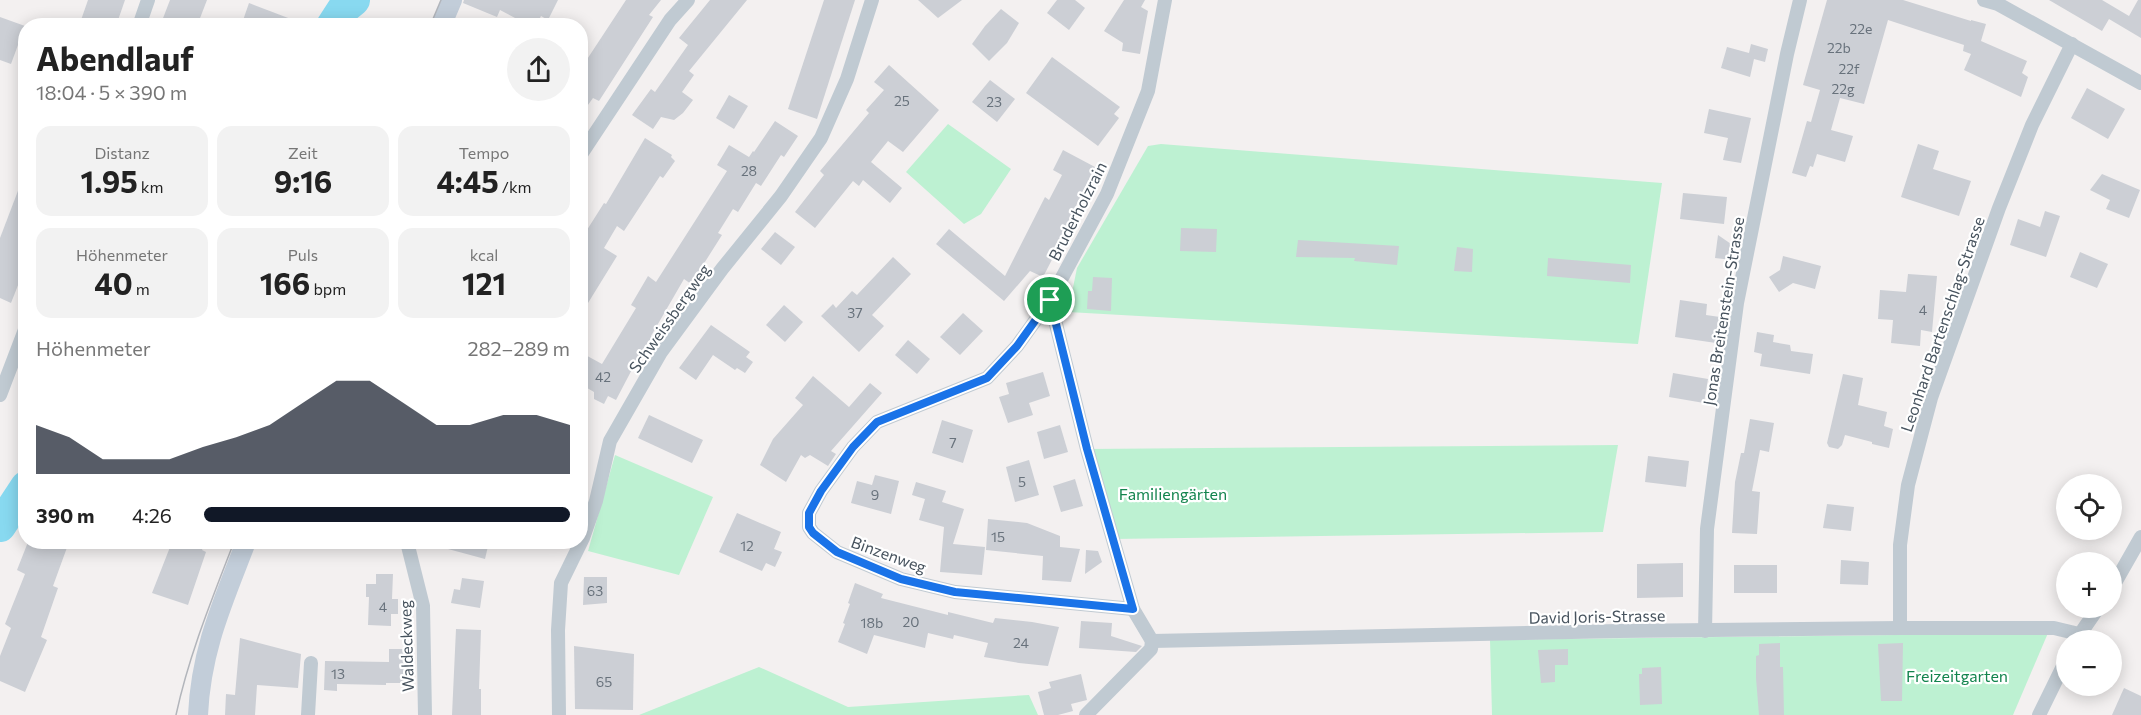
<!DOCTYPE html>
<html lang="de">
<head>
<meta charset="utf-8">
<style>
	:root { --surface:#fff; --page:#f2f2f2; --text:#222; --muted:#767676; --accent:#111827 }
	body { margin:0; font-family:Commissioner,sans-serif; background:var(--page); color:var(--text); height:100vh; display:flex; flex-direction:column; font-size:22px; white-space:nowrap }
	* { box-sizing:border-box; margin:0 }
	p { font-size:20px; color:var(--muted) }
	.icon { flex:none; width:33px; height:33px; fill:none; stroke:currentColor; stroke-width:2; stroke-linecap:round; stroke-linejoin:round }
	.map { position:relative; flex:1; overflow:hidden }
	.drawer { position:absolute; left:18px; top:18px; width:570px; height:531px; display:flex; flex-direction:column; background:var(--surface); border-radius:24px; box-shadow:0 3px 15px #0003 }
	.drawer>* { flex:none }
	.controls { position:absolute; left:2056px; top:474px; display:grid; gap:12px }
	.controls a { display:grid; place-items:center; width:66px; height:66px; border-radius:50%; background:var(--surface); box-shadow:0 3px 15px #0003; font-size:30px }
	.pin { position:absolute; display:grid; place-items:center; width:51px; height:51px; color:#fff; margin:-26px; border:3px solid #fff; border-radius:50%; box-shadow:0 2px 6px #0007 }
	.round { display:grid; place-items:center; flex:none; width:63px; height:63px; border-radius:32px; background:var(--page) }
	.head { display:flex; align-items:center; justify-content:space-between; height:102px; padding:0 18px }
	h1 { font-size:33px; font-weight:700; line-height:45px }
	.figures { display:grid; grid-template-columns:repeat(3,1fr); gap:9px; height:102px; padding:6px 18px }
	.figures div { display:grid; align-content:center; border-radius:15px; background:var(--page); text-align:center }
	.figures b { font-size:30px; font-weight:700 }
	.figures small { font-size:16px; font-weight:400 }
	.figures p { font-size:16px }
	.chart { height:168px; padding:12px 18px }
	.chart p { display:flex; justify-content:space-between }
	.chart svg { width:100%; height:108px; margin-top:6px; fill:var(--accent); opacity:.7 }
	ul { padding:0 18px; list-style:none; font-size:20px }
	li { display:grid; grid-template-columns:96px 72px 1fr; align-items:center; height:45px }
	li i { height:15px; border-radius:8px; background:var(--accent) }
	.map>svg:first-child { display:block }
	.green { fill:#bdf1d2 }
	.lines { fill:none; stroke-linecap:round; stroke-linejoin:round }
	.river { stroke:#88d9f0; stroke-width:32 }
	.building { fill:#cccfd5 }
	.street { stroke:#c0cad2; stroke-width:14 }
	.secondary { stroke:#c2cdd9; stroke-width:20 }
	.tram { stroke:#b2b5bb; stroke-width:1.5 }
	.route-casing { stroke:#fff; stroke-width:12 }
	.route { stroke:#1a73e8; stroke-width:8 }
	.labels { text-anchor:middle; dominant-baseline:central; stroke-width:4.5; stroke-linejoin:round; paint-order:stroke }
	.number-label { font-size:14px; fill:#68727c }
	.street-label { font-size:16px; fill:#47535e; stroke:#fff }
	.park-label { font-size:16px; fill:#13844e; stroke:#fff }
</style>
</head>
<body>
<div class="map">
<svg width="2141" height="715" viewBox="0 0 2141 715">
	<rect width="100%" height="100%" fill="#f3f0f0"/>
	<g class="green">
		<polygon points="948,124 1011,169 981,214 964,224 906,172"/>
		<polygon points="1161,144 1662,183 1638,344 1068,312 1077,268 1148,146"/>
		<polygon points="1618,445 1603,532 1113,539 1087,449"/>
		<polygon points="615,455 713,497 679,575 588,551"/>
		<polygon points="2048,633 2013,715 1492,715 1490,640"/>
		<polygon points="759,667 848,707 1029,695 1038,715 639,715"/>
	</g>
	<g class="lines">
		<g class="river">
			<polyline points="332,26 343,9 354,0"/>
			<polyline points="0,526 26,487"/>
		</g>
	</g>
	<g class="building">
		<polygon points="88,0 125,0 116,26 95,26 81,20"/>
		<polygon points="170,0 207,0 197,26 160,26"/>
		<polygon points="464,0 558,0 548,20 541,16 536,26 530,26 500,10 497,17 463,3"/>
		<polygon points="626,0 661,0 649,15 653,17 599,101 593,98 580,116 580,70"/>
		<polygon points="710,0 747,0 689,71 694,75 682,92 693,100 683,113 674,120 661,117 653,129 632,115 651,89 655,92 688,45 679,38"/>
		<polygon points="824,0 855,0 817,119 788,109"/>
		<polygon points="918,0 962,0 938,18"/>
		<polygon points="1057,0 1075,0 1085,8 1069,30 1047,13"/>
		<polygon points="1124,0 1145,0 1141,7 1148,11 1140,54 1122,51 1123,43 1104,31"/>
		<polygon points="1827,0 1903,0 1971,21 1971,20 1986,24 1981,41 2027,61 2022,73 2028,77 2021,97 1964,70 1971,54 1963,51 1964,45 1888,20 1864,104 1840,98 1831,130 1853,136 1845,162 1817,154 1813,167 1810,166 1806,177 1792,173 1807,121 1811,122 1820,90 1803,85"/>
		<polygon points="2049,0 2102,0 2129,16 2138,0 2141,0 2141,38 2109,19 2102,31"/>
		<polygon points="249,3 304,24 303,26 241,26"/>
		<polygon points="1001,9 1019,23 1007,43 989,61 972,44 985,26"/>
		<polygon points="0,17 25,26 11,64 0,60"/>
		<polygon points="1751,44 1768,49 1765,62 1754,59 1750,77 1721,68 1727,47 1749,53"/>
		<polygon points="1052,57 1120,107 1114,114 1119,118 1098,146 1026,93"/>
		<polygon points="889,65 939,110 903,152 888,141 871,162 902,188 890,203 863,180 859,186 853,181 815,228 795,212 824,175 820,171 869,113 866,110 884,90 874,82"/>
		<polygon points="990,80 1015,99 997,122 972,102"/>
		<polygon points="2087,88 2125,109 2108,139 2071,118"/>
		<polygon points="729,95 748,106 734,129 716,118"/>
		<polygon points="1709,109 1751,118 1741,163 1723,160 1728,138 1704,133"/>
		<polygon points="775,121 798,136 784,157 781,155 761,186 756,183 738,212 733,209 718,233 722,235 691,284 684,279 651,336 652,337 638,358 616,400 608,396 604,404 594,399 594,392 582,385 586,378 580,375 580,352 602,364 636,308 631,305 648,276 656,282 727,171 717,165 729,145 749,157 753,151 754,152"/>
		<polygon points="645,138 672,155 671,157 675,161 663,178 660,176 624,231 617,226 604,248 617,256 580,316 580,241 604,203 606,204"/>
		<polygon points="1918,144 1939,151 1933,169 1971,181 1959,216 1901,197"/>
		<polygon points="1063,150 1095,167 1071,216 1074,217 1043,277 1030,271 1004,301 936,244 949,229 1005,276 1045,197 1049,200 1062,175 1053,170"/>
		<polygon points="2102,174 2140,190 2129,218 2106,209 2110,200 2090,190"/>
		<polygon points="24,175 26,265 11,303 0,298 0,238"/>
		<polygon points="1683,193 1727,197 1724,224 1680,219"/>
		<polygon points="2045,211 2060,216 2046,257 2010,245 2018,219 2040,227"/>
		<polygon points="1181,228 1217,229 1216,252 1180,251"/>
		<polygon points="775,232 795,247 781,265 761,249"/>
		<polygon points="1718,235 1734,246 1732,260 1715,258"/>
		<polygon points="1298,240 1399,246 1397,265 1354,261 1355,258 1296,257"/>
		<polygon points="1457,247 1473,249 1472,272 1454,271"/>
		<polygon points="2080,252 2108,264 2097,288 2070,277"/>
		<polygon points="1783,256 1821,266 1815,289 1793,283 1779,292 1769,277 1780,270"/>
		<polygon points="893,257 911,274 872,315 884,326 859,352 821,316 833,304 836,308 852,291 857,295"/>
		<polygon points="1548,258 1631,265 1630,283 1547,276"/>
		<polygon points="1908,274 1937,276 1932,332 1921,330 1920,346 1891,343 1893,320 1878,319 1880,290 1906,292"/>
		<polygon points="1093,277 1112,278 1111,311 1087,309 1088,291 1092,291"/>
		<polygon points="1680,300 1707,304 1706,315 1720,317 1716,343 1675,337"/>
		<polygon points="784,305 803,322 785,342 766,325"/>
		<polygon points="963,313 983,331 960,355 940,337"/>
		<polygon points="711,325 750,352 746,357 753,362 745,373 737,368 735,370 713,355 696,380 679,368"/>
		<polygon points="1757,332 1774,335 1773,342 1790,345 1791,351 1813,354 1810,374 1760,366 1762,354 1754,352"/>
		<polygon points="908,340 930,359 917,374 895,355"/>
		<polygon points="1043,372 1050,396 1029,403 1033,415 1008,423 999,397 1009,394 1006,383"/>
		<polygon points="1673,373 1708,379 1704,403 1669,397"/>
		<polygon points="1843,374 1863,378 1858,405 1887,412 1884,426 1893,429 1889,448 1872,444 1872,442 1845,435 1842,445 1838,449 1829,447 1827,443"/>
		<polygon points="813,376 849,407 870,383 882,393 831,451 836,454 828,466 810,455 805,458 801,455 786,482 760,465 773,439 803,405 795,398"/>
		<polygon points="649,415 703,440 692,463 638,438"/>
		<polygon points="1750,419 1774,423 1769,452 1760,450 1752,491 1760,492 1757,534 1732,533 1735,482 1741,453 1744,453"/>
		<polygon points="942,420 973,430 963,463 932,453"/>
		<polygon points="1060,425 1068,452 1044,459 1037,432"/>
		<polygon points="1648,456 1689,461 1686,487 1645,482"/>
		<polygon points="1029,460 1039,495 1015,502 1006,467"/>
		<polygon points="875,475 899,481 891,514 851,503 857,481 872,485"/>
		<polygon points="1075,479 1083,506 1061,512 1053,486"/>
		<polygon points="916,482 946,491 942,502 964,509 953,544 985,547 982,575 940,572 944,527 919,520 925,499 912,495"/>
		<polygon points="1827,504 1854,507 1851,531 1823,528"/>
		<polygon points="737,513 781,532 774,549 782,552 775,567 766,563 762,571 719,552"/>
		<polygon points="988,519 1027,523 1060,536 1060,547 1080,549 1071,582 1042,580 1043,556 986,550"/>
		<polygon points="28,542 69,542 53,586 58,588 41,637 47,640 25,692 0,681 0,656 11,628 5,624 25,574 17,570"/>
		<polygon points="172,542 205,542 202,550 206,552 188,605 152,593"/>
		<polygon points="438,542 489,542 485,559 437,546"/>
		<polygon points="1086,550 1098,551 1102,562 1085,574"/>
		<polygon points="1841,560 1869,562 1868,585 1840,584"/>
		<polygon points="1683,563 1683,597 1637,598 1637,564"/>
		<rect x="1734" y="565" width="43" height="28"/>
		<polygon points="376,574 393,574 392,599 398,599 398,614 391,614 391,626 368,625 369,597 366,597 366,584 376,584"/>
		<polygon points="584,577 607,577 607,603 583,605"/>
		<polygon points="462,578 484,581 480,608 451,603 454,589 460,590"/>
		<polygon points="855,583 883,594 881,598 948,615 948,612 993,623 995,618 1032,622 1059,627 1048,666 1019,663 984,657 988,643 954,635 953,639 928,633 925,648 874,635 867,654 838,642 845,624 843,623 850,604 848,603"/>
		<polygon points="1081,621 1112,623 1111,636 1142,646 1136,652 1079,648"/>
		<polygon points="456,629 481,630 479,689 481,689 481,715 452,715"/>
		<polygon points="240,638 301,654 298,688 257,685 255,715 225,715 226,694 235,695"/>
		<polygon points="1780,643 1780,667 1783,667 1784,715 1759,715 1756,678 1756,656 1759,655 1759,644"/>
		<polygon points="1903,643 1902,701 1881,701 1878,644"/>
		<polygon points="574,646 634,654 633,710 575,709"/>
		<polygon points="389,649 404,649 404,683 386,683 386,685 337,684 337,691 324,690 325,661 389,662"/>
		<polygon points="1568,649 1568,665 1555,665 1555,682 1541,683 1538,650"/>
		<polygon points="1661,667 1662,704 1640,705 1639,674 1642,674 1642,668"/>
		<polygon points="1081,674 1087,700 1071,704 1073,711 1058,715 1044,715 1038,692 1051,688 1049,682"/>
		<polygon points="2124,688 2141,696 2141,715 2112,715"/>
	</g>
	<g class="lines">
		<g class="street">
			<polyline points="1984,0 1998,4 2141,83"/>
			<polyline points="139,26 148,0"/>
			<polyline points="580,156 670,20 688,0"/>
			<polyline points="1050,300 1017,346 987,378 877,422 853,447 821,491 809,513 809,527 813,533 837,552 901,579 955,592 1133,609"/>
			<polyline points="0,395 26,327"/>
			<polyline points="407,542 423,606 425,715"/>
			<polyline points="2112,588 2141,537"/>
			<polyline points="1900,628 1900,545 1908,485 1931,398 1999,208 2032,125 2072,44"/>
			<polyline points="1705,631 1707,529 1737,303 1787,54 1800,0"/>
			<polyline points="2076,640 2098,608"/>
			<polyline points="1152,641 1619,631 1900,628 2054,628 2079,634"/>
			<polyline points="1152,641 1133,609 1087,449 1050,300 1107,194 1148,91 1165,0"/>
			<polyline points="308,715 311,663"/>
			<polyline points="559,715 558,630 561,583 583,538 596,501 610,441 661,352 722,269 781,196 821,138 847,79 872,0"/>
			<polyline points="1086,715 1151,649 1152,641"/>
			<polyline points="2039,715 2067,658"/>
		</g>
		<g class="secondary">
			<polyline points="441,26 452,0"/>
			<path d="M198,715C201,649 223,602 246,542"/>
		</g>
		<g class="tram">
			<polyline points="430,26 441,0"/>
			<path d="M176,715C189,655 212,599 234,542"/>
		</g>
	</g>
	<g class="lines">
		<defs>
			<polygon id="route" points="1050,300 1087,449 1133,609 955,592 901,579 837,552 813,533 809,527 809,513 821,491 853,447 877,422 987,378 1017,346"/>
		</defs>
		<use href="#route" class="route-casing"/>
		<use href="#route" class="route"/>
	</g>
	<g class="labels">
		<g class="number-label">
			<text x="1861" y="28">22e</text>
			<text x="1839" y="47">22b</text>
			<text x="1849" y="68">22f</text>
			<text x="1843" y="88">22g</text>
			<text x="902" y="100">25</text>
			<text x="994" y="101">23</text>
			<text x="749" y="170">28</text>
			<text x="1923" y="309">4</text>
			<text x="855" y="312">37</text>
			<text x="603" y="376">42</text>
			<text x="953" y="442">7</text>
			<text x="1022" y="481">5</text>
			<text x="875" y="494">9</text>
			<text x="998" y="536">15</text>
			<text x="747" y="545">12</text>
			<text x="595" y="590">63</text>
			<text x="383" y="606">4</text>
			<text x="911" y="621">20</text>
			<text x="872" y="622">18b</text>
			<text x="1021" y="642">24</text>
			<text x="338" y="673">13</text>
			<text x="604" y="681">65</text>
		</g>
		<g class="street-label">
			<text transform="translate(1077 211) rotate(-63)">Bruderholzrain</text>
			<text transform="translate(1723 311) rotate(-81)">Jonas Breitenstein-Strasse</text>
			<text transform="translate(669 318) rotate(-55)">Schweissbergweg</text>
			<text transform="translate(1942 324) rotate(-71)">Leonhard Bartenschlag-Strasse</text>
			<text transform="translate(889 554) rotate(20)">Binzenweg</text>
			<text transform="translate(1597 616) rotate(-1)">David Joris-Strasse</text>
			<text transform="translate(406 646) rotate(-92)">Waldeckweg</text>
		</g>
		<g class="park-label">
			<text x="1173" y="493">Familiengärten</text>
			<text x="1957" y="675">Freizeitgarten</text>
		</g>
	</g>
</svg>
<div class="controls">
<a><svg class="icon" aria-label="locate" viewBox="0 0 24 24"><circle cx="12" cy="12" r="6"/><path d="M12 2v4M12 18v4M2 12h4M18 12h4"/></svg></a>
<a>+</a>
<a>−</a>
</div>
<div class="pin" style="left:1050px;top:300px;background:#1e9e55"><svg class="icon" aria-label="arrive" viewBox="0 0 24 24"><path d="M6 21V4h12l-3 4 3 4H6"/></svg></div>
<section class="drawer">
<div class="head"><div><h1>Abendlauf</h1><p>18:04 · 5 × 390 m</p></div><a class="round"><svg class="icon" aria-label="share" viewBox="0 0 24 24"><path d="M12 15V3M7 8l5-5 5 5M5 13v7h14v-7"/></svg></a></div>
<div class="figures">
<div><p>Distanz</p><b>1.95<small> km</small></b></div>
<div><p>Zeit</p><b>9:16</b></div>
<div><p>Tempo</p><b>4:45<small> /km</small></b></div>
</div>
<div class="figures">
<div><p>Höhenmeter</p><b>40<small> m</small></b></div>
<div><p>Puls</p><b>166<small> bpm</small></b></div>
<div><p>kcal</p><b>121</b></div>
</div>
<div class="chart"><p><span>Höhenmeter</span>282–289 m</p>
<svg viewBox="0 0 160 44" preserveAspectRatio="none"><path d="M0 44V24L10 29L20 38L30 38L40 38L50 33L60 29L70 24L80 15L90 6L100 6L110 15L120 24L130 24L140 20L150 20L160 24V44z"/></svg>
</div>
<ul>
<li><b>390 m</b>4:26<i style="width:100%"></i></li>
</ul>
</section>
</div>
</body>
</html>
